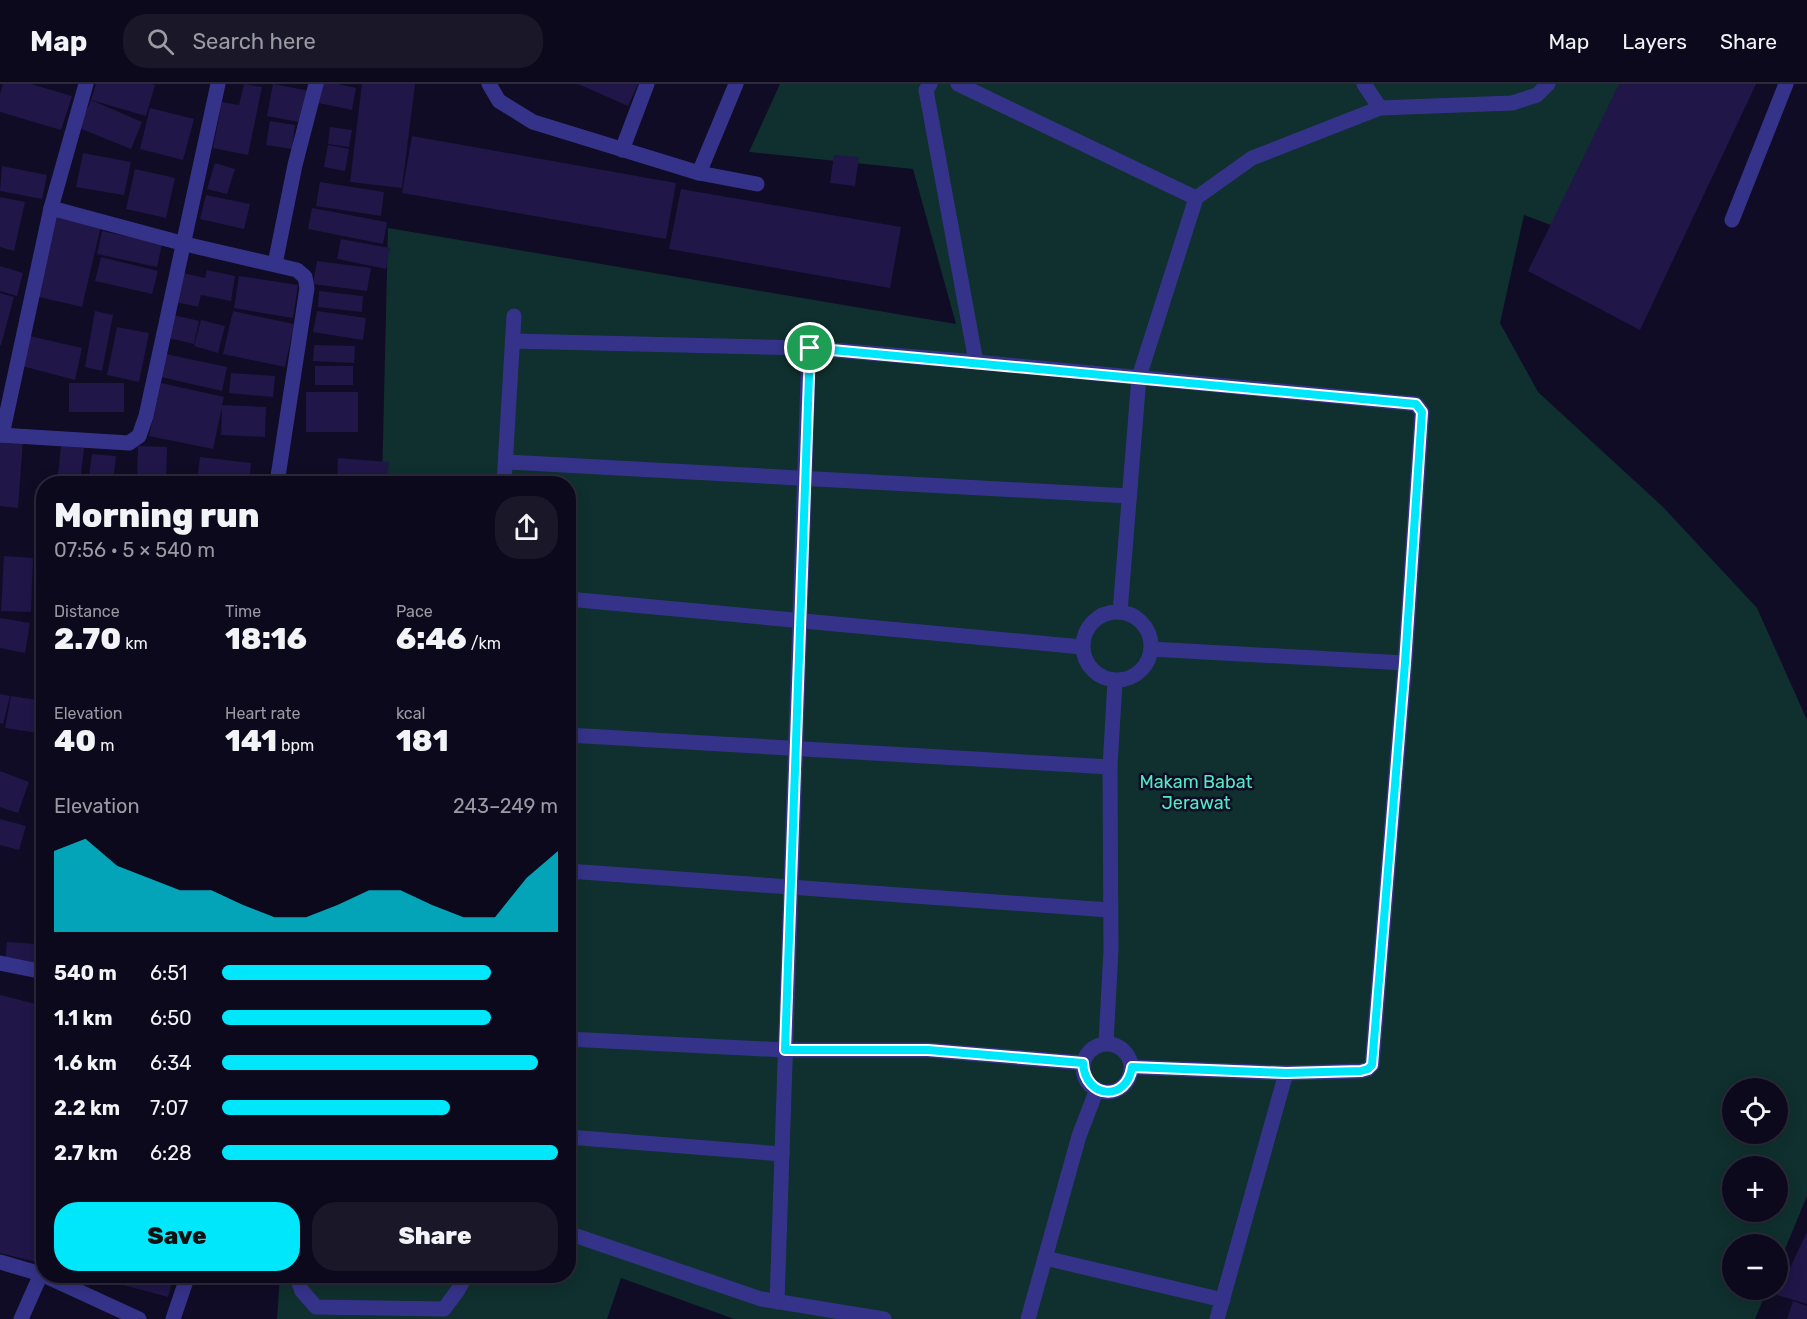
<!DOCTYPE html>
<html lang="en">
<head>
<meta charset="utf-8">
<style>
	:root { --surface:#0c091c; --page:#1a1729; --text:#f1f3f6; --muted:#9a9aa3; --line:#2c2a3b; --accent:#00e6fb }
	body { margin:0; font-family:Rubik,sans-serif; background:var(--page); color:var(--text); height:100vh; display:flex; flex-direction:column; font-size:22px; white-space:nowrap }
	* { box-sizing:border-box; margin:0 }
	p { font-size:20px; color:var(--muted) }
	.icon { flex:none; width:33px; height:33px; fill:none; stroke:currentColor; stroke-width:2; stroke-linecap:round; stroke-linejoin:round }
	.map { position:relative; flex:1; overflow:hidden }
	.sheet { position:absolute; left:36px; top:392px; width:540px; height:807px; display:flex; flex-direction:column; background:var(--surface); border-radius:24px; box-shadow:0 3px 15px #0003,0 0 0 2px var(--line) }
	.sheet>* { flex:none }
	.controls { position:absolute; left:1722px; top:994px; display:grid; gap:12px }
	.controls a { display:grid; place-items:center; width:66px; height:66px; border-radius:50%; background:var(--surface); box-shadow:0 3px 15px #0003,0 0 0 2px var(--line); font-size:30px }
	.pin { position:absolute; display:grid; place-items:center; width:51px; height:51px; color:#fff; margin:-26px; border:3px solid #fff; border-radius:50%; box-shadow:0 2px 6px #0007 }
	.round { display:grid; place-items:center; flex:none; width:63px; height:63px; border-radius:24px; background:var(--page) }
	.headline { display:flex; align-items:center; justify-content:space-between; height:102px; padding:0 18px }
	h1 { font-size:33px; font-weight:800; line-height:45px }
	.stats { display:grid; grid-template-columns:repeat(3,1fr); gap:9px; height:102px; padding:6px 18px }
	.stats div { display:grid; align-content:center }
	.stats b { font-size:30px; font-weight:800 }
	.stats small { font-size:16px; font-weight:400 }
	.stats p { font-size:16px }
	.chart { height:168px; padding:12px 18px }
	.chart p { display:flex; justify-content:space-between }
	.chart svg { width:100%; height:108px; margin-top:6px; fill:var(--accent); opacity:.7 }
	.action { display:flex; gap:12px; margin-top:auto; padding:12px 18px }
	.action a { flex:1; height:69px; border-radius:24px; background:var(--accent); color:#111; font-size:24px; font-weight:800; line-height:69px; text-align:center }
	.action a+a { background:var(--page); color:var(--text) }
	ul { padding:0 18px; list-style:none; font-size:20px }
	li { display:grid; grid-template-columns:96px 72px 1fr; align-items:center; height:45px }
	li i { height:15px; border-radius:8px; background:var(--accent) }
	header { display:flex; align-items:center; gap:36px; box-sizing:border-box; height:84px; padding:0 30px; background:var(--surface); border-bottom:2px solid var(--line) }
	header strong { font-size:28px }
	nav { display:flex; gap:33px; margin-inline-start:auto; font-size:21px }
	.search { width:420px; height:54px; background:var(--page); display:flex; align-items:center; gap:15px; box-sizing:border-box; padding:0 21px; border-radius:24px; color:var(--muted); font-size:22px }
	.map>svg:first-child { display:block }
	.green { fill:#0f302e; fill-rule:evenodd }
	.building { fill:#201648 }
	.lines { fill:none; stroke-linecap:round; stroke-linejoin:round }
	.lane { stroke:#353389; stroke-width:15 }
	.street { stroke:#353389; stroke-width:15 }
	.route-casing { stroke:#fff; stroke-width:12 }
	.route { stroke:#00e6fb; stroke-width:8 }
	.labels { text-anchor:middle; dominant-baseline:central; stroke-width:5; stroke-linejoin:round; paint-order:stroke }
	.park-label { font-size:18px; fill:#51eac2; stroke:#100c25 }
</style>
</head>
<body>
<header>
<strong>Map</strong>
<div class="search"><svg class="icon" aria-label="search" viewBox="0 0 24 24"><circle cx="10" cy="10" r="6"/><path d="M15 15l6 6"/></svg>Search here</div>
<nav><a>Map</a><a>Layers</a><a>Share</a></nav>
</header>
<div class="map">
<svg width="1807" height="1235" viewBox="0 0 1807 1235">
	<rect width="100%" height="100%" fill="#100c25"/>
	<path class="green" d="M780,0H1628L1559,144L1524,131L1500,239L1538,308L1663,423L1757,524L1807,636V1112L1778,1182V1161H1732V1206H1767L1755,1235H734L621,1194L607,1235H277L280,1191H568V399H382L388,144L956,240L913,85L749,68ZM1732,1005H1778V1050H1732ZM1732,1083H1778V1128H1732Z"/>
	<g class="building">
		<polygon points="3,0 31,0 72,12 61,46 0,28 0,10"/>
		<polygon points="96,0 151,0 155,1 146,32 91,16"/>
		<polygon points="244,0 262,3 248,71 213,64 222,18 239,21"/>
		<polygon points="273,0 310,7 304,39 267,32"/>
		<polygon points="323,0 338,0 356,4 352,26 319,19"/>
		<polygon points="362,0 415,0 402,104 350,98"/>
		<polygon points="578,0 638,0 628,22"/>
		<polygon points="1619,0 1756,0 1640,246 1528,187"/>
		<polygon points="91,16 142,38 131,65 79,44"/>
		<polygon points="150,24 194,35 183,76 140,65"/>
		<polygon points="270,37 295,41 292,65 266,61"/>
		<polygon points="330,43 352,46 349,63 328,60"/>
		<polygon points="412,52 676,99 666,155 402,109"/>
		<polygon points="328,61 349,65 345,87 324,83"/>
		<polygon points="83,69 131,78 124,111 76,103"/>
		<polygon points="834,71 859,73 855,102 830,99"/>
		<polygon points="215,79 235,85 227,110 207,105"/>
		<polygon points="2,82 47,91 42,115 0,107"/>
		<polygon points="135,85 175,94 166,134 126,125"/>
		<polygon points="320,98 384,108 381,132 316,122"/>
		<polygon points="681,105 901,143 890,204 669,165"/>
		<polygon points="206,111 250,120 244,145 200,135"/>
		<polygon points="0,113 25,118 14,167 0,163"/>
		<polygon points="312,124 387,138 383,160 308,145"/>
		<polygon points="54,132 101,142 82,223 35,212"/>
		<polygon points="102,147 162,160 157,183 97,170"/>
		<polygon points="341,155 390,164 386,185 337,175"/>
		<polygon points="101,173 158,187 152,210 95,197"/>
		<polygon points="317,177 371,184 367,207 313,200"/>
		<polygon points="0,182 23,189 17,212 0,207"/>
		<polygon points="207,186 235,192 231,217 201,211 198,223 176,218 183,189 205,194"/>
		<polygon points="239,192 298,201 293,234 234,224"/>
		<polygon points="319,207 363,212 362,228 318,223"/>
		<polygon points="0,209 14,213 1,261 0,261"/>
		<polygon points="95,227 113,231 102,287 85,283"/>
		<polygon points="233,227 294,240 285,283 223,270"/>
		<polygon points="317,227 366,234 363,256 313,248"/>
		<polygon points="174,231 199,237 194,260 168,254"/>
		<polygon points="201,236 225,242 218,269 194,262"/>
		<polygon points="117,243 149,249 139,298 107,291"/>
		<polygon points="30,252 82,264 75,296 22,282"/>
		<polygon points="314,261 355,262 354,279 313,277"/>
		<polygon points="166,270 227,283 222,307 161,293"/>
		<rect x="315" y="282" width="38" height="19"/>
		<polygon points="231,289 275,292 273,313 229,309"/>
		<rect x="69" y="299" width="55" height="29"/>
		<polygon points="161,299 224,313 222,321 266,323 265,353 221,351 222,323 213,365 149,352"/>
		<rect x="306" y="308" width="52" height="40"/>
		<polygon points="0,354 23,356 18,424 0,422"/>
		<polygon points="61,362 84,364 80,399 57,399"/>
		<polygon points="138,362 167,363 166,399 137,399"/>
		<polygon points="92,370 116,372 113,399 88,399"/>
		<polygon points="200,373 251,379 249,399 197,396"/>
		<polygon points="338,374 389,378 387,399 337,395"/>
		<polygon points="4,472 33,474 31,528 1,527"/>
		<polygon points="0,534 30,539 25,569 0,564"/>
		<polygon points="0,610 10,612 3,640 0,639"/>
		<polygon points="11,612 44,617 44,650 5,644"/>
		<polygon points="0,687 29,698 18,729 0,723"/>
		<polygon points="0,735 26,742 19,766 0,761"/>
		<polygon points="7,858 37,860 36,879 5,876"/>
		<polygon points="0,911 44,922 44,1180 0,1169"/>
		<polygon points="1807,1148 1807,1220 1777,1211"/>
		<polygon points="86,1191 174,1191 168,1213"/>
		<polygon points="1793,1217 1807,1222 1807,1235 1787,1235"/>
	</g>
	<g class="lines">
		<g class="lane">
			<polyline points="489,0 499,17 533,38 699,89 757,100"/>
			<polyline points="930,0 926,6 976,278"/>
			<polyline points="958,0 1196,114"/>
			<polyline points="1364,0 1380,24"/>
			<polyline points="622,66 647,0"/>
			<polyline points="1732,136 1786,0"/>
			<polyline points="513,257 809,264 976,278 1416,320 1422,328 1405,579 1372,981 1368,985 1361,987 1286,989 1132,983"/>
			<polyline points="506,378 1129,412"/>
			<polyline points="504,399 514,232"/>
			<polyline points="568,515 1082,563"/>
			<circle cx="1117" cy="562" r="34"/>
			<polyline points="1120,528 1139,293 1196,114 1252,74 1380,24 1512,19 1537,11 1548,0"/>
			<polyline points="1151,565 1405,579"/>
			<polyline points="568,651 1110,683"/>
			<polyline points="568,787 1109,826"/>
			<polyline points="568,955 785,966 928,966 1083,979"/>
			<polyline points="1106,959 1111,866 1110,683 1115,597"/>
			<circle cx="1107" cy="984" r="24"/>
			<polyline points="568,1053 782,1070"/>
			<polyline points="568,1149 761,1215 884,1235"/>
			<polyline points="1045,1174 1223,1216"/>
			<polyline points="296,1191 302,1207 316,1223 444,1225 458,1206 466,1191"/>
			<polyline points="777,1218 809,264"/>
			<polyline points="1028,1235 1079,1052 1097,1005"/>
			<polyline points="1217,1235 1286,989"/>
		</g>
		<g class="street">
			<polyline points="699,89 736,0"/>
			<polyline points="51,124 185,160 297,186 305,193 307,204 277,399"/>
			<polyline points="275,180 295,81 316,0"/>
			<polyline points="0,351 129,359 139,352 146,332 218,0"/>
			<polyline points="2,351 51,124 86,0"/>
			<polyline points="0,879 44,888"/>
			<polyline points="0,1178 41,1190 139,1235"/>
			<polyline points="21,1235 41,1190"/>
			<polyline points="173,1235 188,1191"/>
		</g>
	</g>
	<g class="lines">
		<defs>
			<path id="route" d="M810,264L1416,320L1422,328L1405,579L1372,981L1368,985L1361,987L1286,989L1132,983C1127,1018 1085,1015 1083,979L928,966H785Z"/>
		</defs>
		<use href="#route" class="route-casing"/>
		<use href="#route" class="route"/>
	</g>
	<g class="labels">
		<g class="park-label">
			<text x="1196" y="698">Makam Babat<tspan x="1196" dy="21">Jerawat</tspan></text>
		</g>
	</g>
</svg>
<div class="controls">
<a><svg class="icon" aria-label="locate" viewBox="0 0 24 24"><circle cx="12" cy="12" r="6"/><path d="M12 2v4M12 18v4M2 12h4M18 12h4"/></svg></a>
<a>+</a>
<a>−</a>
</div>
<div class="pin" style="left:810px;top:264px;background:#1e9e55"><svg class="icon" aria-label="arrive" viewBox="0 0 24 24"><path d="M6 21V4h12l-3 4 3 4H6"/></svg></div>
<section class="sheet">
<div class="headline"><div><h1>Morning run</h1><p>07:56 · 5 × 540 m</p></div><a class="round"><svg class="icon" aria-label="share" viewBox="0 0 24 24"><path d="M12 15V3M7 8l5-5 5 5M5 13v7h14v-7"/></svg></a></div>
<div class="stats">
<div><p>Distance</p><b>2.70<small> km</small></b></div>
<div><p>Time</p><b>18:16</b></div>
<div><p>Pace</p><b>6:46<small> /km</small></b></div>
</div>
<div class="stats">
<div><p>Elevation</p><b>40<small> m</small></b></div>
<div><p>Heart rate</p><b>141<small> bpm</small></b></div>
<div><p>kcal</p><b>181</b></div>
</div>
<div class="chart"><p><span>Elevation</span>243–249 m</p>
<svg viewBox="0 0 160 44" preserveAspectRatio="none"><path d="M0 44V11L10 6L20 17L30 22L40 27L50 27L60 33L70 38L80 38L90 33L100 27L110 27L120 33L130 38L140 38L150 22L160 11V44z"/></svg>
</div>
<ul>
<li><b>540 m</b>6:51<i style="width:80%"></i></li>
<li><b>1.1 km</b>6:50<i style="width:80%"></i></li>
<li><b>1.6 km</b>6:34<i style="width:94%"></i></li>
<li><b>2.2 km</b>7:07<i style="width:68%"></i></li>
<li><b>2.7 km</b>6:28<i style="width:100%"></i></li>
</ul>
<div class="action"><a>Save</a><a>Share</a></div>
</section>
</div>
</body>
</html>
